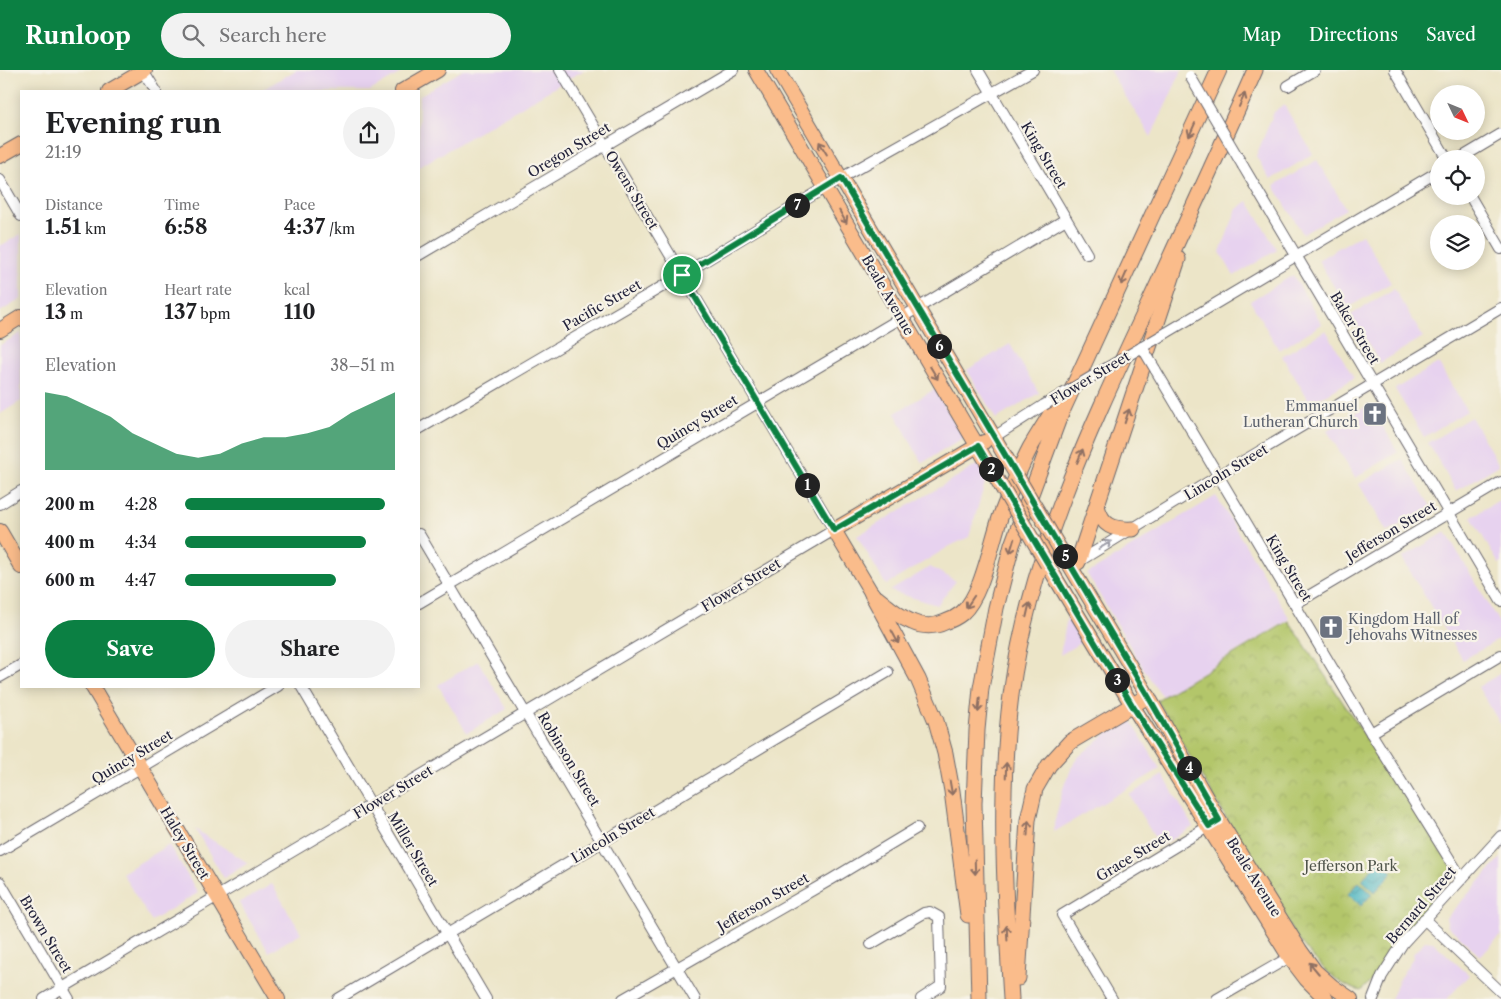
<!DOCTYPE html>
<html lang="en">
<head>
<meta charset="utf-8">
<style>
	:root { --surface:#fff; --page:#f2f2f2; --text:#202124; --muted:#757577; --accent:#0b8043 }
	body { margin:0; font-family:"Libre Caslon Text",serif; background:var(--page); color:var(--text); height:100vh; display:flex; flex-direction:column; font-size:19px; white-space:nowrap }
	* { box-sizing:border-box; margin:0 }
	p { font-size:16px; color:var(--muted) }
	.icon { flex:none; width:28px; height:28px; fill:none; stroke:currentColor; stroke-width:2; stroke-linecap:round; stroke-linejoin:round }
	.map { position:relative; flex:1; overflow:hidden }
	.side { position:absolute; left:20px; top:20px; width:400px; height:598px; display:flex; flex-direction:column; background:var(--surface); border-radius:0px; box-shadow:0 2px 12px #0003 }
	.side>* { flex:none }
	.needle { width:32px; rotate:133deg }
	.controls { position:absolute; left:1430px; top:15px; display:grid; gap:10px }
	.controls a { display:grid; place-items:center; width:55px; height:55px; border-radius:50%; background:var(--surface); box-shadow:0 2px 12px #0003; font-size:25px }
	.pin { position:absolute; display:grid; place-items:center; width:42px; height:42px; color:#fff; margin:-21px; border:2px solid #fff; border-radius:50%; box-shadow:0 1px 5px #0007 }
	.km { position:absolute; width:25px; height:25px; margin:-12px; border-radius:50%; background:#222; color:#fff; font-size:14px; line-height:25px; text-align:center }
	.round { display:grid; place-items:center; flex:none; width:52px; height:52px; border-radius:26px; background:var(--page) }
	.head { display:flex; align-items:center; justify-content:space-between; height:85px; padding:0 25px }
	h1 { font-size:28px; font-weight:700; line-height:38px }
	.stats { display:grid; grid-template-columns:repeat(3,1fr); gap:8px; height:85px; padding:5px 25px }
	.stats div { display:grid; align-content:center }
	.stats b { font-size:21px; font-weight:700 }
	.stats small { font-size:14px; font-weight:400 }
	.stats p { font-size:14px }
	.chart { height:140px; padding:10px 25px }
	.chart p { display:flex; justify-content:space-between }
	.chart svg { width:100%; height:90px; margin-top:5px; fill:var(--accent); opacity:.7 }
	.cta { display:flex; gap:10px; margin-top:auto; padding:10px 25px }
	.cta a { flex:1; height:58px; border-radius:30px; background:var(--accent); color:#fff; font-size:20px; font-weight:700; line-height:58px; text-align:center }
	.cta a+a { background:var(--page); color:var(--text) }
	ul { padding:0 25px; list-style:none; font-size:16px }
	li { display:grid; grid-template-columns:80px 60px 1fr; align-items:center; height:38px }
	li i { height:12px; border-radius:6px; background:var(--accent) }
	header { display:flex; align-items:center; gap:30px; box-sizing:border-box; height:70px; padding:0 25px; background:var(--accent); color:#fff }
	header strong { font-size:24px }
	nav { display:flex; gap:28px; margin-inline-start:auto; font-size:18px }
	.search { width:350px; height:45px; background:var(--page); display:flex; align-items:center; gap:12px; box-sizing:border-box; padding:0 18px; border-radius:28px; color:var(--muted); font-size:19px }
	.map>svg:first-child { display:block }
	.built { fill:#e7d2ef }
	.park { fill:url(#park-crowns); stroke:#6a7452 }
	.water { fill:url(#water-waves); stroke:#326a7d }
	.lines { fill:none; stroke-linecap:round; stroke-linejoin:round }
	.minor-casing { stroke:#69666c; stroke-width:12 }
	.major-casing { stroke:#69666c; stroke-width:16 }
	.highway-casing { stroke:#69666c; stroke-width:17 }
	.minor { stroke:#fff; stroke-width:10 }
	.major { stroke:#fabc8b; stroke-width:14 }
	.highway { stroke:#fabc8b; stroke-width:15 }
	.minor-bridge-casing { stroke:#69666c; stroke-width:12; stroke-linecap:butt }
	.major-bridge-casing { stroke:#69666c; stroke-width:16; stroke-linecap:butt }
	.minor-bridge { stroke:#fff; stroke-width:10 }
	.major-bridge { stroke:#fabc8b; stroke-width:14 }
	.oneway { stroke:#8e6f63 }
	.oneway2 { stroke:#9c9ca7 }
	.route-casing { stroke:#fff; stroke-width:10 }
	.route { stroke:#0b8043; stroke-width:6 }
	.labels { text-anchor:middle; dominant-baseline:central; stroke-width:4.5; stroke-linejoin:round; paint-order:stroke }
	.street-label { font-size:14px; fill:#22223b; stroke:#f7f3e8 }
	.worship-label { font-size:14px; fill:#5b616d; stroke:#f7f3e8; text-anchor:end }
	.park-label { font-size:14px; fill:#4e5349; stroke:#f7f3e8 }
</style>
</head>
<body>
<header>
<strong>Runloop</strong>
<div class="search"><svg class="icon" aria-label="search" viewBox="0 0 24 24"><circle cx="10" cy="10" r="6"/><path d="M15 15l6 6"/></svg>Search here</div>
<nav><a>Map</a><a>Directions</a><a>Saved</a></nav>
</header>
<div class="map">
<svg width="1501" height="929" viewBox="0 0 1501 929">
	<defs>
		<pattern id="park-crowns" width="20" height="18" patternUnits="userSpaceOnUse" patternTransform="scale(1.25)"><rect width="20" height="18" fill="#b3c66a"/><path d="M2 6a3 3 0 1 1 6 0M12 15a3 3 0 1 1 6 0" fill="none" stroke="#9aaa5d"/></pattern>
		<pattern id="water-waves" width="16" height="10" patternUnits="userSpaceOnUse" patternTransform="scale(1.25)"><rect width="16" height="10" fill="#43b2bf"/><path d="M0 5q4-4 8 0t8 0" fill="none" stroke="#38909c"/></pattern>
	</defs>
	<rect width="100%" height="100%" fill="#f7f3e8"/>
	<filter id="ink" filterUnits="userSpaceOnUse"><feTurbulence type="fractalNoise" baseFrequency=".02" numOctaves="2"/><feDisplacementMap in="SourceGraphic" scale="10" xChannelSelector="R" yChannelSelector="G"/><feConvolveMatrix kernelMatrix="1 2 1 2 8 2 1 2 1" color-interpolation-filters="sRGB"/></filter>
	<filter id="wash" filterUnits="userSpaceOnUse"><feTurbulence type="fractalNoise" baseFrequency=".0096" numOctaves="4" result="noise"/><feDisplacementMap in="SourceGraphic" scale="20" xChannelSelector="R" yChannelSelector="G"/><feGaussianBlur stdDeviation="1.12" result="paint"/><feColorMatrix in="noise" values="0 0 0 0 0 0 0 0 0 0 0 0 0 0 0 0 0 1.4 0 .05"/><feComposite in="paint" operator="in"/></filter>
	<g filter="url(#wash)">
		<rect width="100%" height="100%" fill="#ece5c8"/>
		<g class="built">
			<polygon points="296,0 406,0 370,21 260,21"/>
			<polygon points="463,0 584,0 419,97 419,26"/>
			<polygon points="1109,0 1182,0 1151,67"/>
			<polygon points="1284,35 1313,84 1270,110 1256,86 1274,42"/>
			<polygon points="1317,90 1346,139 1303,164 1274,116"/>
			<polygon points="1248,131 1277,180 1234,206 1220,182 1237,139"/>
			<polygon points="21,164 21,229 0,242 0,176"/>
			<polygon points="1362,164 1391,213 1347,238 1318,190"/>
			<polygon points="1293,205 1322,254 1279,280 1250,231"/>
			<polygon points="1394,219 1423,267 1380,293 1351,245"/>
			<polygon points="1326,260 1354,308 1311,334 1282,286"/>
			<polygon points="21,263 21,331 0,344 0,275"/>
			<polygon points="1010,274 1039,323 996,349 967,300"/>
			<polygon points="1438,293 1467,341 1424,367 1395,319"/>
			<polygon points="935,319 964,368 922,393 895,343"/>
			<polygon points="1370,334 1398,382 1355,408 1327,360"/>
			<polygon points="1471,347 1499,395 1456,421 1428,373"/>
			<polygon points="1402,389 1431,437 1387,462 1359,414"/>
			<polygon points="979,394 987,406 969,467 950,476 886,515 857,466"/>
			<polygon points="1216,426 1290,549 1162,626 1145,601 1087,504"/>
			<polygon points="1501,429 1501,493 1499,494 1471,447"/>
			<polygon points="1446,462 1501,556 1501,568 1463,590 1402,488"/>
			<polygon points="930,497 956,511 937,535 890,521"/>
			<polygon points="1068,543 1085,570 1060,585"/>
			<polygon points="478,591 507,639 467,663 438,615"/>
			<polygon points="1501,603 1501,655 1478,617"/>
			<polygon points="1128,645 1160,699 1054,762 1054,754 1064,715 1076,689"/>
			<polygon points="1163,705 1193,757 1160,776 1129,725"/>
			<polygon points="195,759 248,793 224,808"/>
			<polygon points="169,775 198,823 151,851 122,803"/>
			<polygon points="1501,788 1501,865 1481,886 1448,856 1446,848"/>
			<polygon points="272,814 301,863 269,882 239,833"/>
			<polygon points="1425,871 1433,872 1469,905 1447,929 1390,929 1401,906 1414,886 1413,884"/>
		</g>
		<path class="park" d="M1289,551L1454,800L1371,911L1361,921C1334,915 1311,885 1294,864L1157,630Z"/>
		<g class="water">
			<polygon points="1379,790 1393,802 1375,822 1362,810"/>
			<polygon points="1359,812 1372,824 1361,836 1348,824"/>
		</g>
	</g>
	<g filter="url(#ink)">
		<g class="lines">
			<defs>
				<g id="minor">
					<polyline points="143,0 156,21"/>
					<polyline points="978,0 1087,184"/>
					<polyline points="1395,0 1447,89"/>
					<polyline points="1288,16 1315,0"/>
					<polyline points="1459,89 1501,64"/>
					<polyline points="1243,96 1501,531"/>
					<polyline points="0,110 21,146"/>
					<polyline points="1470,126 1501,179"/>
					<polyline points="419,185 733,0"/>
					<polyline points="1166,263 1439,101"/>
					<polyline points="1155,299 1371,663 1462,809"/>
					<polyline points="419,359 682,205 841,108 1033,0"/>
					<polyline points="994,367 1044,335"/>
					<polyline points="0,434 21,421"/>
					<polyline points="419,464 695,929"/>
					<polyline points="1078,492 1218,406 1501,238"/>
					<polyline points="419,533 901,248 1066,149"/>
					<polyline points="1295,534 1501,412"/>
					<polyline points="0,607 21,595"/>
					<polyline points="301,616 486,929"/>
					<polyline points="1371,663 1501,585"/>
					<polyline points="0,781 278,616"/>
					<polyline points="0,812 69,929"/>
					<polyline points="1424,849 1501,922"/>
					<polyline points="871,874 924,843 930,842 939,847 941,916 921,929"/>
					<polyline points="44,929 834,460 560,0"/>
					<polyline points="338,929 888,602"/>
					<polyline points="623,929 832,809 917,758"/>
					<polyline points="1112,929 1062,845 1214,753"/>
					<polyline points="1217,929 1295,884"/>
					<polyline points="1373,929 1382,906 1403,873 1501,766"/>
				</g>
				<g id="major">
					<polyline points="756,0 1001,416"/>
					<polyline points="777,0 1017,406"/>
					<polyline points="109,21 145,0"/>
					<polyline points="402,21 438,0"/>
					<polyline points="0,86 21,74"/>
					<polyline points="0,260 21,247"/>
					<polyline points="0,461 21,497"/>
					<polyline points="1063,484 1148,626 1219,750 1300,880 1315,901 1332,916 1351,929"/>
					<polyline points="1047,494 1132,635 1290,888 1306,909 1326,929"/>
					<polyline points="872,524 834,460 984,372"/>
					<polyline points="92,616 278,929"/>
				</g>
				<g id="highway">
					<path d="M1097,436C1102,456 1113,460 1133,459"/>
					<polyline points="1078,492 1178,189"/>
					<polyline points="872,524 918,609 936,651 945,683 952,721 968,845"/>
					<path d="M877,528C888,537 899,547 912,552C922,557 935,557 945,552C951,550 957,547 962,543C983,524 991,472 1001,445C1010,422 1019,399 1030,378C1039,362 1049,348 1058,332"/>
					<polyline points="1018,908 1028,750 1035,719 1049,695 1070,672 1148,626"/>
					<polyline points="979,929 974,734 977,660 981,618 996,538 1012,475 1059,348 1219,0"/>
					<path d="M1011,929C1005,828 998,725 1011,625C1029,490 1086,367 1143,246C1181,164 1219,82 1255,0"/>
				</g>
			</defs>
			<use href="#minor" class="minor-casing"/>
			<use href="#major" class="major-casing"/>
			<use href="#highway" class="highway-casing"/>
			<use href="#minor" class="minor"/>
			<use href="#major" class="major"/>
			<use href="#highway" class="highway"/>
			<defs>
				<g id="minor-bridge">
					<polyline points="1190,6 1243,96"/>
					<polyline points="1142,277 1155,299"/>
					<polyline points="1044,335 1166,263"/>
				</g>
				<g id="major-bridge">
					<polyline points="1017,406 1063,484"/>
					<polyline points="1001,416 1047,494"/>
				</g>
			</defs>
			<use href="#minor-bridge" class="minor-bridge-casing"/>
			<use href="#major-bridge" class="major-bridge-casing"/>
			<use href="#minor-bridge" class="minor-bridge"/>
			<use href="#major-bridge" class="major-bridge"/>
		</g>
		<defs><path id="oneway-shaft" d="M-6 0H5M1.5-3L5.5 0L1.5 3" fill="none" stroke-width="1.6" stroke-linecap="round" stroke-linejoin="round" transform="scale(1.25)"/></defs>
		<g class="oneway">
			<use href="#oneway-shaft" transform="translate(1242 30) rotate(-66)"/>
			<use href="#oneway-shaft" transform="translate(1192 60) rotate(114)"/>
			<use href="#oneway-shaft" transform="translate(823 78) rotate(-121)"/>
			<use href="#oneway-shaft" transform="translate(843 147) rotate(60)"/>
			<use href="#oneway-shaft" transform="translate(1124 208) rotate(114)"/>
			<use href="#oneway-shaft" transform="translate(934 303) rotate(59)"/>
			<use href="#oneway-shaft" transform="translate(1127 346) rotate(-72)"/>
			<use href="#oneway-shaft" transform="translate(1080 386) rotate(-67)"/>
			<use href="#oneway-shaft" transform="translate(1012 476) rotate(107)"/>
			<use href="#oneway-shaft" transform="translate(970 532) rotate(124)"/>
			<use href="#oneway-shaft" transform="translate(1028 540) rotate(-77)"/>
			<use href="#oneway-shaft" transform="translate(895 567) rotate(62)"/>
			<use href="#oneway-shaft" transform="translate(979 635) rotate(96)"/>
			<use href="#oneway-shaft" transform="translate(1006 700) rotate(-88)"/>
			<use href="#oneway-shaft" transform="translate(951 718) rotate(80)"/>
			<use href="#oneway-shaft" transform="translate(1028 758) rotate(-86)"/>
			<use href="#oneway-shaft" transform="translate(975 797) rotate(88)"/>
			<use href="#oneway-shaft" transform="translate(1007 863) rotate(-93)"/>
			<use href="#oneway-shaft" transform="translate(1314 898) rotate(-130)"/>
		</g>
		<use class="oneway2" href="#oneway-shaft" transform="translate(1105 475) rotate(-31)"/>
	</g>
	<g class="lines" filter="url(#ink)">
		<defs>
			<polygon id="route" points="841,108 1148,626 1219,750 1209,756 1132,635 978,376 834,460 682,205"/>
		</defs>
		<use href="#route" class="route-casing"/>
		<use href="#route" class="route"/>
	</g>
	<defs>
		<symbol id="church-square" viewBox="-11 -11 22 22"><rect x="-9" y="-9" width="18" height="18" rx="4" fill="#6b7280" stroke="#f7f3e8"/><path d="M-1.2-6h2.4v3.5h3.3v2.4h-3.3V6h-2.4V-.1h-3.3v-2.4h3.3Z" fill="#fff"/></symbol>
	</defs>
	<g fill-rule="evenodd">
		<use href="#church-square" x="1361" y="330" width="28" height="28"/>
		<use href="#church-square" x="1317" y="543" width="28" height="28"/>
	</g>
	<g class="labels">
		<g class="street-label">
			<text transform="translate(569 80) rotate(-31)">Oregon Street</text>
			<text transform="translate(1044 85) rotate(59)">King Street</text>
			<text transform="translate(632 120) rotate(59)">Owens Street</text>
			<text transform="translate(888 225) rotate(60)">Beale Avenue</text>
			<text transform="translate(602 235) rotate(-30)">Pacific Street</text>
			<text transform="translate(1355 258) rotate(59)">Baker Street</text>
			<text transform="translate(1090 308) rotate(-31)">Flower Street</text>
			<text transform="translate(697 352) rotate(-31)">Quincy Street</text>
			<text transform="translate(1226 402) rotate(-31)">Lincoln Street</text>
			<text transform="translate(1391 461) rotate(-31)">Jefferson Street</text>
			<text transform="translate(1289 498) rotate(59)">King Street</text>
			<text transform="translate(741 515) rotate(-31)">Flower Street</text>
			<text transform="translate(132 687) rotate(-31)">Quincy Street</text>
			<text transform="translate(569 689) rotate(59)">Robinson Street</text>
			<text transform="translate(393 722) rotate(-31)">Flower Street</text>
			<text transform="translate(613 765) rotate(-31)">Lincoln Street</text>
			<text transform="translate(185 773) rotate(59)">Haley Street</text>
			<text transform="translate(413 779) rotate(59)">Miller Street</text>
			<text transform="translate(1133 786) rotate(-31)">Grace Street</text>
			<text transform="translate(1254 807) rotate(58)">Beale Avenue</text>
			<text transform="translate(763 832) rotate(-30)">Jefferson Street</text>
			<text transform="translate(1421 835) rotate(-49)">Bernard Street</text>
			<text transform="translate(46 864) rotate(59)">Brown Street</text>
		</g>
		<g class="worship-label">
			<text x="1358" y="336">Emmanuel<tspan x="1358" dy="16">Lutheran Church</tspan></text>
			<text x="1348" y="549" text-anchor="start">Kingdom Hall of<tspan x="1348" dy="16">Jehovahs Witnesses</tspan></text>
		</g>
		<g class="park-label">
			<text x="1351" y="796">Jefferson Park</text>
		</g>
	</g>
</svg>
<div class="controls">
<a><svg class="needle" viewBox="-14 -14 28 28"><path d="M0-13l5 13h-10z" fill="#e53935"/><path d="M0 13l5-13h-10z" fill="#757577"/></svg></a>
<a><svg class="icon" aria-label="locate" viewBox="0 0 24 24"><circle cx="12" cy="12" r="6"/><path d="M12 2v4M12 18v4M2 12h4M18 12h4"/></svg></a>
<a><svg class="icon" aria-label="layers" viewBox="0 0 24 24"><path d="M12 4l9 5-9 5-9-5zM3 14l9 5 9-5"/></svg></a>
</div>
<div class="pin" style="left:682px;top:205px;background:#1e9e55"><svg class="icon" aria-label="arrive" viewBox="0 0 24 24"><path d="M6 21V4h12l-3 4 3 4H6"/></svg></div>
<b class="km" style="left:807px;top:415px">1</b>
<b class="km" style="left:991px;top:399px">2</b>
<b class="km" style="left:1117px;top:610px">3</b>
<b class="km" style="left:1189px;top:698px">4</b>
<b class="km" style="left:1065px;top:486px">5</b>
<b class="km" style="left:939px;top:276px">6</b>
<b class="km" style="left:797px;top:135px">7</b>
<section class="side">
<div class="head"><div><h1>Evening run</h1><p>21:19</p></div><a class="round"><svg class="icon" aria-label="share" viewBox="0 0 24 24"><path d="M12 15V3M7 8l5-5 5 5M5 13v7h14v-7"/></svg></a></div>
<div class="stats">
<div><p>Distance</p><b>1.51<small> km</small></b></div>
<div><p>Time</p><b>6:58</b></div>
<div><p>Pace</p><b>4:37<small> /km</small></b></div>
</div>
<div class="stats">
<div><p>Elevation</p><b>13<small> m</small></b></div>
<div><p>Heart rate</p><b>137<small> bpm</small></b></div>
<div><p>kcal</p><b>110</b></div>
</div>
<div class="chart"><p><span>Elevation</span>38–51 m</p>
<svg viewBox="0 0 160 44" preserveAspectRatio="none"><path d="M0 44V6L10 8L20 13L30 18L40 26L50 31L60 36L70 38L80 36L90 31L100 28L110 28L120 26L130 23L140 16L150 11L160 6V44z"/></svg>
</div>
<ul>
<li><b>200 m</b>4:28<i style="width:95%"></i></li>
<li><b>400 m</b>4:34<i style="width:86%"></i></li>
<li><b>600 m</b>4:47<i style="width:72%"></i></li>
</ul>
<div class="cta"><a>Save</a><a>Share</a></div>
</section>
</div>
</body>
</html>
